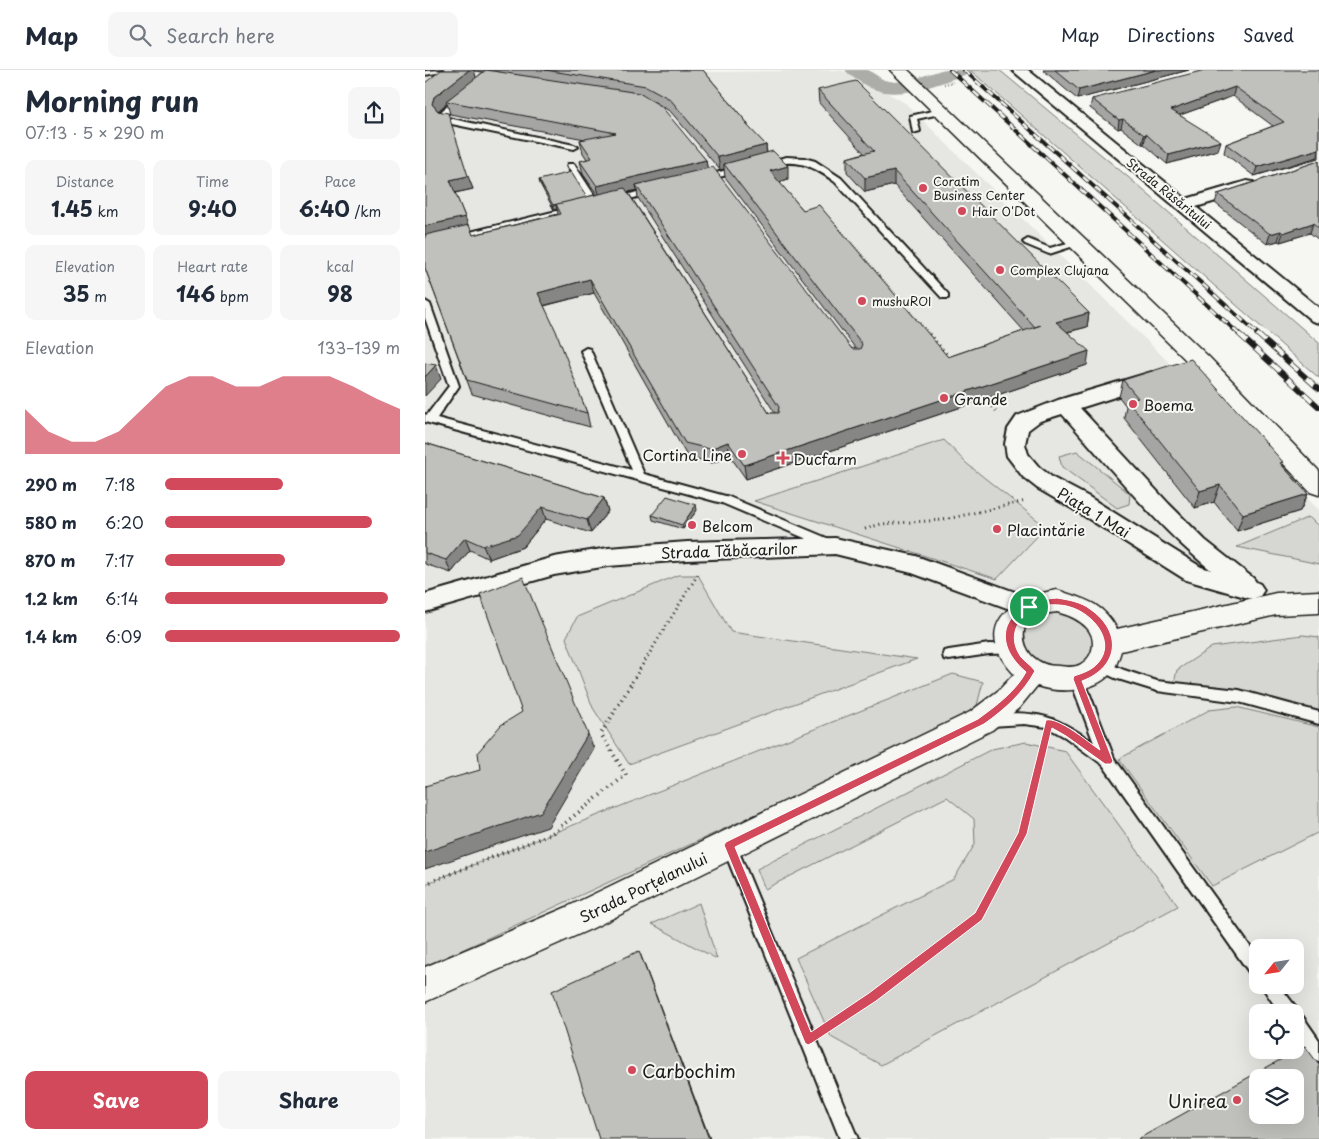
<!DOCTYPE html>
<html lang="en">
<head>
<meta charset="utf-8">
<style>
	:root { --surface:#fff; --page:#f6f6f7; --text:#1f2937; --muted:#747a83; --line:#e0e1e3; --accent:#d1495b }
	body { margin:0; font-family:"Playpen Sans",sans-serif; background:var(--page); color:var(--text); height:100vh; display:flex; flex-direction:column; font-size:19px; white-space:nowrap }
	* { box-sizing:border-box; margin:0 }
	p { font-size:16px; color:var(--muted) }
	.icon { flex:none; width:28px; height:28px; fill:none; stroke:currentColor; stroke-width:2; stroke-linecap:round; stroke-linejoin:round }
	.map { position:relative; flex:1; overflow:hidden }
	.drawer { display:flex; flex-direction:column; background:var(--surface); width:425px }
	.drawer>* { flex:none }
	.needle { width:32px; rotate:240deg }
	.tools { position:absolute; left:824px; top:869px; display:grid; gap:10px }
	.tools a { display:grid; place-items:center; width:55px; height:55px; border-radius:10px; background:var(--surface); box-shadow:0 5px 20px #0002; font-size:25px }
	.pin { position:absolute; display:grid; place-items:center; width:42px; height:42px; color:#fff; margin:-21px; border:2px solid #fff; border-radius:50%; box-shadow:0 1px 5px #0007 }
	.round { display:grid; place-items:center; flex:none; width:52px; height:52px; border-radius:10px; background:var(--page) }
	.summary { display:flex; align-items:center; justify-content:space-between; height:85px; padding:0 25px }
	h1 { font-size:28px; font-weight:700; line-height:38px }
	.metrics { display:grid; grid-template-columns:repeat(3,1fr); gap:8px; height:85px; padding:5px 25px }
	.metrics div { display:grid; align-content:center; border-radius:10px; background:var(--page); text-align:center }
	.metrics b { font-size:21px; font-weight:700 }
	.metrics small { font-size:14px; font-weight:400 }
	.metrics p { font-size:14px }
	.chart { height:140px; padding:10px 25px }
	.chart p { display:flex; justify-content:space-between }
	.chart svg { width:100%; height:90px; margin-top:5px; fill:var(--accent); opacity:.7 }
	.cta { display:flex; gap:10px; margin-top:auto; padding:10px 25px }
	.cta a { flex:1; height:58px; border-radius:10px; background:var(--accent); color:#fff; font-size:20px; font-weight:700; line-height:58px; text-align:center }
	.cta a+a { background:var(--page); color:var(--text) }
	ul { padding:0 25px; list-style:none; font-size:16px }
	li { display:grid; grid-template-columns:80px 60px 1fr; align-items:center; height:38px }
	li i { height:12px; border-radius:6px; background:var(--accent) }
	header { display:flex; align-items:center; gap:30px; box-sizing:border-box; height:70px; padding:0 25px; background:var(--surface); border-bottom:1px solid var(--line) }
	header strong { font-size:24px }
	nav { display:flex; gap:28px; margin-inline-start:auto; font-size:18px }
	.search { width:350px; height:45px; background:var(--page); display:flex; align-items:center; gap:12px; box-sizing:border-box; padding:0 18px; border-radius:10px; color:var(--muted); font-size:19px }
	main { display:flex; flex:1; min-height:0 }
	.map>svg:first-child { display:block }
	.built { fill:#e6e6e2; fill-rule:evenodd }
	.green { fill:#d6d6d2; stroke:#797977 }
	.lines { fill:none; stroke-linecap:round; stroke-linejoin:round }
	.canal { fill:#acaca9; fill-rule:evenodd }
	.lane-casing { stroke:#1c1c1c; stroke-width:4 }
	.street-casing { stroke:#1c1c1c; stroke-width:4 }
	.secondary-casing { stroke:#1c1c1c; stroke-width:3 }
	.path-far2 { stroke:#1c1c1c; stroke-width:2.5; stroke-dasharray:0.5 2.5; stroke-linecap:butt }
	.path-far1 { stroke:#1c1c1c; stroke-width:3; stroke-dasharray:1 4; stroke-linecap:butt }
	.path { stroke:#1c1c1c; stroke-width:4; stroke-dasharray:1 4.5; stroke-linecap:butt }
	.lane { fill:#f6f6f2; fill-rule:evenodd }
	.street { fill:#f6f6f2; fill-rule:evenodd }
	.secondary { fill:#f6f6f2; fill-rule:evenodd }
	.rail-far1-casing { stroke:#1c1c1c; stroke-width:4 }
	.rail-casing { stroke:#1c1c1c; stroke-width:5.5 }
	.rail-far1 { stroke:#f6f6f2; stroke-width:2.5; stroke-dasharray:8; stroke-linecap:butt }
	.rail { stroke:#f6f6f2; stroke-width:4; stroke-dasharray:11; stroke-linecap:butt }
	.wall { fill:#a5a5a3; stroke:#1c1c1c; fill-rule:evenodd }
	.shaded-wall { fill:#868684; stroke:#1c1c1c }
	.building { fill:#c0c0bd; stroke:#1c1c1c; fill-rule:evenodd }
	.route { fill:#d1495b; stroke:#fff; fill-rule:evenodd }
	.poi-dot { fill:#d1495b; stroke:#f6f6f2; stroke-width:2 }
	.labels { text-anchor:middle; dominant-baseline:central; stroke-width:4; stroke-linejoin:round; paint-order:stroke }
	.far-poi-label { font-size:12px; fill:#1c1c1c; stroke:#f6f6f2; text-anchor:start }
	.far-street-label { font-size:12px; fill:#1c1c1c; stroke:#f6f6f2 }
	.poi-label { font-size:15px; fill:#1c1c1c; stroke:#f6f6f2; text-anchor:start }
	.street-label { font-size:15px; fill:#1c1c1c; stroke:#f6f6f2 }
	.near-poi-label { font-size:18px; fill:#1c1c1c; stroke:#f6f6f2; text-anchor:start }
</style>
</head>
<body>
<header>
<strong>Map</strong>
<div class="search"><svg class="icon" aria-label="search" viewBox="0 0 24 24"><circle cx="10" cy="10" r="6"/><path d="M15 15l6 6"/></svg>Search here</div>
<nav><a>Map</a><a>Directions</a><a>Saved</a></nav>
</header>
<main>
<section class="drawer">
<div class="summary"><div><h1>Morning run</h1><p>07:13 · 5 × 290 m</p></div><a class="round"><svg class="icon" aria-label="share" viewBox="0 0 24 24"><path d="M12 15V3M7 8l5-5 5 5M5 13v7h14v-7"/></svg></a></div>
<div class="metrics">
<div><p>Distance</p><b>1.45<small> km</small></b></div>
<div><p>Time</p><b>9:40</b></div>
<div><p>Pace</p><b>6:40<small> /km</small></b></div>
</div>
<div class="metrics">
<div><p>Elevation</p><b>35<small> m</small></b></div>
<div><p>Heart rate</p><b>146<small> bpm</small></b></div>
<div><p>kcal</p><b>98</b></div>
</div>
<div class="chart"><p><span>Elevation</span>133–139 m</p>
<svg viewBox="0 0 160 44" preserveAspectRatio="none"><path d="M0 44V22L10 33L20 38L30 38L40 33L50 22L60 11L70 6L80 6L90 11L100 11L110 6L120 6L130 6L140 11L150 17L160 22V44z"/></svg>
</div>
<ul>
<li><b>290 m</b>7:18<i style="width:50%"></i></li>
<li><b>580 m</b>6:20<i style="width:88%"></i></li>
<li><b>870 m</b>7:17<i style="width:51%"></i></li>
<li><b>1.2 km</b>6:14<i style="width:95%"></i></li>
<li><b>1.4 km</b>6:09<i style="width:100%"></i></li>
</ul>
<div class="cta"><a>Save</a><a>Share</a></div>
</section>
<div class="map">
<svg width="894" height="1069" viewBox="0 0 894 1069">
	<rect width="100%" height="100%" fill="#f6f6f2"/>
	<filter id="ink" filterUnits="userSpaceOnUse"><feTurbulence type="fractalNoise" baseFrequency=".02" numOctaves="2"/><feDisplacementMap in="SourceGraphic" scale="10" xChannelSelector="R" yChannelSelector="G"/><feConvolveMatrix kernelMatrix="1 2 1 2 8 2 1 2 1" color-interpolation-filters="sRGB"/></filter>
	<g filter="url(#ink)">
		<path class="built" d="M0,0L300,2L414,0L431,5L480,33L894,440V1069H0ZM832,878H870V915H832ZM832,942H870V980H832ZM832,1008H870V1045H832Z"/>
		<g class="green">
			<polygon points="545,0 574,0 578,3 703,107 894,273 894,308"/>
			<polygon points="519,370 541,393 621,457 572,509 329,431"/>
			<polygon points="652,381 705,424 704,434 692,438 637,397 634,386"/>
			<polygon points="884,447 894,457 894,494 812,477"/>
			<polygon points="253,505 273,505 306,562 492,589 204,694 168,638 141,568 152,547"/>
			<polygon points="612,540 652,541 677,580 651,604 599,587 594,555"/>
			<polygon points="878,565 894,567 894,648 748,618 752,600 787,577"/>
			<polygon points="528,604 558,612 550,643 0,897 0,814"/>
			<polygon points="811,637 894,657 894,762 787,816 694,689 784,640"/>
			<polygon points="601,672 640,681 753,836 456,995 406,967 371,888 529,809 550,774 549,749 522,727 340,819 332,799 567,679"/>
			<polygon points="274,833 292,889 227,854"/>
		</g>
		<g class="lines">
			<path class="canal" d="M420,0H443L459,10L470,12L486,10L516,0H546L543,4C508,14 470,36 435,12C430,9 424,5 420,0Z"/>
			<defs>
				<g id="lane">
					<polygon points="18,0 17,2 0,5 0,1"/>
					<polygon points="33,27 40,29 21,45 23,48 149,75 153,77 149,79 17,52 13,44"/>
					<polygon points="516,39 520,41 519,43 492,49 495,61 488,63 485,46"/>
					<path d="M362,87L379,88L390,91L416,108L523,224V228H517L410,112C384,93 372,89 340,96L336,93Z"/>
					<polygon points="143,94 149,94 175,134 174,136 168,136 142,96"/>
					<polygon points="316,96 319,97 319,101 277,111 273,108"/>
					<polygon points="228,117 232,120 231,122 190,133 186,130"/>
					<polygon points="148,137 151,138 151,142 0,179 0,173"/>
					<polygon points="603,169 625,178 653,170 658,173 624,184 600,174 598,172"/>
					<polygon points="0,231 5,234 34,316 12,348 207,400 156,281 161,278 165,279 219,404 304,427 409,471 411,474 409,477 401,477 297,433 0,352 0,344 2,345 24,316 0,248"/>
					<polygon points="564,574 592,575 593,579 592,583 564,584 524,590 519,589 518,585 519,581 524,580"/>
					<polygon points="676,590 699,600 732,611 814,620 894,642 894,654 814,632 732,621 690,608 671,599 669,595 671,591"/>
					<path d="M652,604L657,605L659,609L689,688L832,886V907L826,905L678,695L640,667L622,657L599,654L566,656L561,654L559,650L561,646L566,644C614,641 630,645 669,673L645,609L647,605Z"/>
					<polygon points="304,768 309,770 311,775 433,1069 415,1069 297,775 299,770"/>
					<polygon points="836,915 854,915 870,936 872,943 876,944 894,970 894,992 888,990 870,964 870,942 854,942"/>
				</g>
				<g id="street">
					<polygon points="587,0 603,0 761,129 822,111 828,112 830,116 828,120 771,137 894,238 894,253 887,251"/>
					<path d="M727,302L734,303L737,308L734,313L655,338L744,434L780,470L828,508L831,512L835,514L839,520L835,526L827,529L761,510L648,439L612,418L598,407L582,386L580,374L583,359L592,346L633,330ZM637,344C685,397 730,455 786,500L776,497L664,427L628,408L614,397L603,384L600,374L603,360L615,351Z"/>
					<polygon points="410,468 491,486 612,530 616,537 612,544 604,546 487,503 410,484 262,490 183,496 129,505 0,542 0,524 129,487 183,478 262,472"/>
				</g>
				<g id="secondary">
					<polygon points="465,0 483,0 784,287 894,401 894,425 885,422 768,297"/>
					<path d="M632,520C659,529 677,532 692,559L851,523L894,521V543L851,545L696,581C694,587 692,594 689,599C674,622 636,624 612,616L594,638L567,660L166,859L0,932V897L142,837L545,642L574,620L589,604C546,558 584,527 632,520ZM632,542C643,545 654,549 662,558C672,569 669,587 656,594C650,598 641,597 634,596C622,596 614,593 606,585C599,576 597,567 600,556L618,544Z"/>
				</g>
			</defs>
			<use href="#lane" class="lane-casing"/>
			<use href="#street" class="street-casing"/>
			<use href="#secondary" class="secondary-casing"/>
			<g class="path-far2">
				<polyline points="519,14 528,12"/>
				<polyline points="411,155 505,265"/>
			</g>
			<g class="path-far1">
				<polyline points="504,264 526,289"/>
				<polyline points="561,329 571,341"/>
				<polyline points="440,459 456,454 518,450 601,431"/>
				<polyline points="207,612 273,504"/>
			</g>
			<g class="path">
				<polyline points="0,814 126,764 201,705 176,664 208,611"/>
				<polyline points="403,957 447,927 553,847 597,764 619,673"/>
			</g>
			<use href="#lane" class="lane"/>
			<use href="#street" class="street"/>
			<use href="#secondary" class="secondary"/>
			<defs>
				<g id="rail-far1">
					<polyline points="525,0 815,265"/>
					<polyline points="539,0 834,265"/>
				</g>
				<g id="rail">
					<polyline points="814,264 894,337"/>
					<polyline points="832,264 894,319"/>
				</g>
			</defs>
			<use href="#rail-far1" class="rail-far1-casing"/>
			<use href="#rail" class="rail-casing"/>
			<use href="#rail-far1" class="rail-far1"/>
			<use href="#rail" class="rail"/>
		</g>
		<g class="wall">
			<path d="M16,0H278L323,54V57L341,75L342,83L363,109L354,112L378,140L523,287L599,261L469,115L440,122L422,102V88L439,83L394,33L393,20L664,243L662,257L643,262L662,295L321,409L305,386L287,393L262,386L169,223L119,236L162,343L165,357L47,324L0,198ZM49,1L58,2L51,8ZM223,28L246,42L295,100L299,99L300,107L431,279H427L282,98L281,90ZM22,33L25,44L160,69L155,70L158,83L162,89L155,91L158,104L172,124L162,127L114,110L115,114L129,140L132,139L133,144L48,165L43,156L40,147L30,123L48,119L13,41ZM212,120L213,128L350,343H344L203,122Z"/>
			<polygon points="618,0 764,0 652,29"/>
			<polygon points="894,0 894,88 829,106 799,83 801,74 848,56 808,26 755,45 793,80 742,94 719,74 717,74 696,58 693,59 665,38 667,29"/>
			<polygon points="894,91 894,170 885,163 855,172 853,171 842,174 790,133 793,124"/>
			<polygon points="698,310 858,392 857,395 883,424 875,441 812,461 789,432 770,438 699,348 701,336 694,327"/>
			<polygon points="0,373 179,428 183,441 166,463 121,449 98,477 64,489 45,480 26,503 0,494"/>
			<polygon points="272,440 258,459 228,450 227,445"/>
		</g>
		<g class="shaded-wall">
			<polygon points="44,0 49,0 52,10 21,31 22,33 13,41 7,34 9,27"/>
			<polygon points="731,0 764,0 652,29 654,20"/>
			<polygon points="810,17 808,26 744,49 746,40"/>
			<polygon points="698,49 696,58 693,59 694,50"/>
			<polygon points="721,64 719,74 717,74 719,65"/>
			<polygon points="796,71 793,80 742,94 744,85"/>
			<polygon points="341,75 342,88 299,94 299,99 295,100 293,87"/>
			<polygon points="894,79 893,87 829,106 832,97"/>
			<polygon points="281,90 283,103 211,115 212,120 175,129 172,116"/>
			<polygon points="363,96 363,109 346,115 345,101"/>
			<polygon points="469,101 469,115 440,122 440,108"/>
			<polygon points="43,106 48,119 29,123 25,110"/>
			<polygon points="128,135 131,135 132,139 129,140"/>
			<polygon points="40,147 45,160 0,171 0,156"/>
			<polygon points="888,153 885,163 855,172 858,163"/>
			<polygon points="856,161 853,171 842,174 845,164"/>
			<polygon points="165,209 169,223 117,236 113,223"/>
			<polygon points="664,243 662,257 629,265 631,252"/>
			<polygon points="664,281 662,295 321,409 319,395"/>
			<polygon points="11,295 16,309 0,326 0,307"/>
			<polygon points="303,372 305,386 287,393 285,379"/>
			<polygon points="795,415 789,432 770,438 775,421"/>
			<polygon points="883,424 875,441 812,461 818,444"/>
			<polygon points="179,428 183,441 166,463 162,450"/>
			<polygon points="271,435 272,440 258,459 257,455"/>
			<polygon points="117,437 121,449 98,477 64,489 58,476"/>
			<polygon points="40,468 45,480 26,503 21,490"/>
			<polygon points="163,664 169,679 123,757 0,799 0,782"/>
			<polygon points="214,881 218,891 285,1069 284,1069"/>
		</g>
		<g class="building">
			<polygon points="16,0 44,0 9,27 7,34 13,41 23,43 43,106 25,110 40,147 0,156 0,13"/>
			<polygon points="61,0 214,23 236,36 281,90 172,116 155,91 167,88 155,70 191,63 21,31"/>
			<polygon points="120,0 278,0 323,54 321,54 341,75 293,87 245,29 221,16"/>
			<polygon points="630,0 731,0 654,20"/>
			<polygon points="780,0 894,0 894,79 832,97 801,74 859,52 810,17 746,40 796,71 744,85 721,64 719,65 698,49 694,50 667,29"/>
			<polygon points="431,11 664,243 631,252 664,281 319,395 303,372 285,379 260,373 165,209 113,223 131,261 162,343 42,310 0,198 0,165 44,155 48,165 136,144 131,134 200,118 344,343 353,343 354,337 211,115 288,97 427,279 435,279 437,274 299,94 348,81 363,96 345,101 378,140 394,135 523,287 616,255 610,257 469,101 440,108 422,88 449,81 393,20"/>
			<polygon points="894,91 894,158 888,153 858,163 856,161 845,164 793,124"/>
			<polygon points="146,102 162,127 128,135 114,110"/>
			<polygon points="766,289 858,392 855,393 883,424 818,444 795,415 775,421 703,331 713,328 698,310"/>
			<polygon points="0,293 11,295 0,307"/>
			<polygon points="0,373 179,428 162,450 117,437 93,465 58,476 40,468 21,490 0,483"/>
			<polygon points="242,426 271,435 257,455 227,445"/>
			<polygon points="98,507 163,664 116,742 0,782 0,716 55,700 53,682 76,655 97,642 55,524"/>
			<polygon points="214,881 284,1069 174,1069 127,921"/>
			<path d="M880,976L894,995V1069H713ZM832,1008H870V1045H832Z"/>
		</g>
	</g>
	<path class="route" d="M632,528C644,530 656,532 665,539C698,562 694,597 657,611L688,691L686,694H680L641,666L627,658L602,764L557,850L451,931L387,973L383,975L380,973L299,775L301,772L553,649C571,636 591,621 601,602C560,567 585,531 632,528ZM617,535C627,535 636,534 645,537C667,543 692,571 673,593C667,600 658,603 649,606L648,609L675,680C663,672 634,647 621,650L593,763L550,843L444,923L386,962L310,777L559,654C580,639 598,623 610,601C606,595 600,592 596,587C580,564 595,543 617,535Z"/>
	<g class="poi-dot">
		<circle cx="498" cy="118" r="5"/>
		<circle cx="537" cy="141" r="5"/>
		<circle cx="575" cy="200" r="5"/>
		<circle cx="437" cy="231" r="5"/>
		<circle cx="519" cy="328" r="5"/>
		<circle cx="708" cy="334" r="5"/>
		<circle cx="317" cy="384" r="5"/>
		<path d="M355.5 380.5h5v5h5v5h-5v5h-5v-5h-5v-5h5z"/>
		<circle cx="267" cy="455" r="5"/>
		<circle cx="572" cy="459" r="5"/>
		<circle cx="207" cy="1000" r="5"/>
		<circle cx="812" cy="1030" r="5"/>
	</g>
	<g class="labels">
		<g class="far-poi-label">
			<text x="508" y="111">Coratim<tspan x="508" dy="14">Business Center</tspan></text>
			<text x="547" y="141">Hair O'Dot</text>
			<text x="585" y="200">Complex Clujana</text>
			<text x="447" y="231">mushuROI</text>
		</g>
		<g class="far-street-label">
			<text transform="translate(744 123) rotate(39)">Strada Răsăritului</text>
		</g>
		<g class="poi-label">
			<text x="529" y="328">Grande</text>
			<text x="718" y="334">Boema</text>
			<text x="307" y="384" text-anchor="end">Cortina Line</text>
			<text x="368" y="388">Ducfarm</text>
			<text x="277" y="455">Belcom</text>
			<text x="582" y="459">Placintărie</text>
		</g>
		<g class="street-label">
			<text transform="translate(669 442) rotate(31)">Piața 1 Mai</text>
			<text transform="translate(304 480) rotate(-2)">Strada Tăbăcarilor</text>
			<text transform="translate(218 817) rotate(-26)">Strada Porțelanului</text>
		</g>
		<g class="near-poi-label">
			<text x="217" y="1000">Carbochim</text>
			<text x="802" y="1030" text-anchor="end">Unirea</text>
		</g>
	</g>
</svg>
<div class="tools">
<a><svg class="needle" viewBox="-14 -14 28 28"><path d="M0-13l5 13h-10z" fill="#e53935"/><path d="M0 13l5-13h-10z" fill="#747a83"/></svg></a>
<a><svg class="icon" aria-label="locate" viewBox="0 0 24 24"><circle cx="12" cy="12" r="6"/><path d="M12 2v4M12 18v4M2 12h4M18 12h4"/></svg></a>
<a><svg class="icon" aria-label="layers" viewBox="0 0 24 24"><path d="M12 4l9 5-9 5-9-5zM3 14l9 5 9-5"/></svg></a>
</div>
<div class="pin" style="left:604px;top:537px;background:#1e9e55"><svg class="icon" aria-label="arrive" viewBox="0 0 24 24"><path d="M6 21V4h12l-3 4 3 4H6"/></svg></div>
</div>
</main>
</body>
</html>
